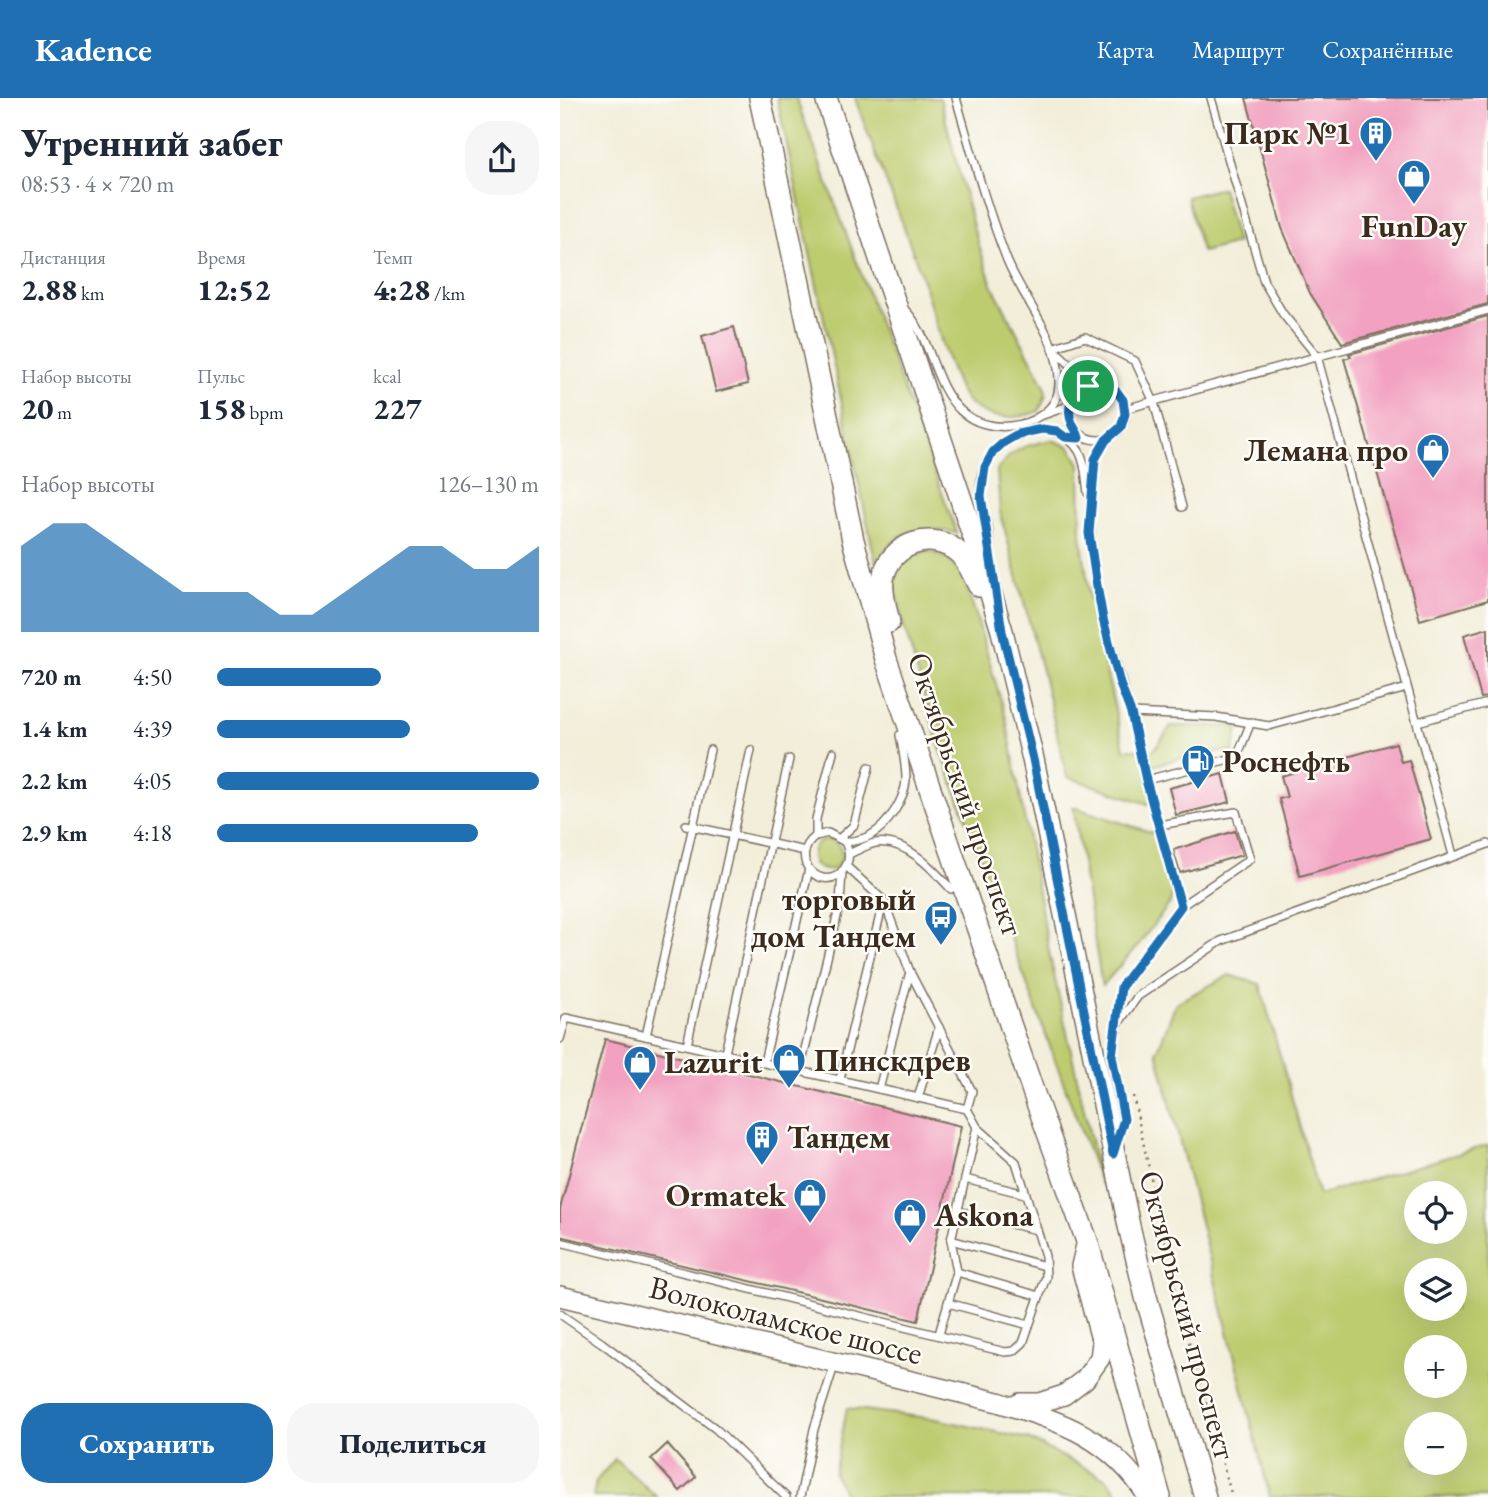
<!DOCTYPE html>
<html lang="ru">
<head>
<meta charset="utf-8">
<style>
	:root { --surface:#fff; --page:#f6f6f7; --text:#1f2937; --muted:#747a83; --accent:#1f6fb2 }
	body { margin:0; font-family:"EB Garamond",serif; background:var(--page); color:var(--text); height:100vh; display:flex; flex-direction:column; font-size:26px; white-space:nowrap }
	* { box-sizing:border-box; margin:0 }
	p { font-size:23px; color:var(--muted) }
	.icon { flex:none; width:38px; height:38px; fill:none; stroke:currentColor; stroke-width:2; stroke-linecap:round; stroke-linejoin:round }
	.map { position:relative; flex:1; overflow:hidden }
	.details { display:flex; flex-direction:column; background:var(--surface); width:560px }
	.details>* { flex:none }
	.buttons { position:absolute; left:844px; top:1083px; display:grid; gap:14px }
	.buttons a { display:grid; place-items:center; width:63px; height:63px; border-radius:50%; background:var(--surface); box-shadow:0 7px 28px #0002; font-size:35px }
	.pin { position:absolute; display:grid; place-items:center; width:60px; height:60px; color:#fff; margin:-30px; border:4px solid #fff; border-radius:50%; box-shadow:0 2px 7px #0007 }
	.round { display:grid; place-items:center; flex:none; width:74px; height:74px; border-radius:28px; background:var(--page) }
	.headline { display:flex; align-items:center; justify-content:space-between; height:119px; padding:0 21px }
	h1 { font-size:38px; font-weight:800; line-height:52px }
	.metrics { display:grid; grid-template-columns:repeat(3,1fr); gap:10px; height:119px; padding:7px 21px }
	.metrics div { display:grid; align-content:center }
	.metrics b { font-size:30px; font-weight:800 }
	.metrics small { font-size:19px; font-weight:400 }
	.metrics p { font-size:19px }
	.chart { height:196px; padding:14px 21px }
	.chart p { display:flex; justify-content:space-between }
	.chart svg { width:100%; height:126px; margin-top:7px; fill:var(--accent); opacity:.7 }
	.cta { display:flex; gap:14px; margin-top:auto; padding:14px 21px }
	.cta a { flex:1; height:80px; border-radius:28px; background:var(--accent); color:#fff; font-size:28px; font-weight:800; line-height:80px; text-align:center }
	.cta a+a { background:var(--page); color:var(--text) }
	ul { padding:0 21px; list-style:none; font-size:23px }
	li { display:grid; grid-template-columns:112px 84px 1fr; align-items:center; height:52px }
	li i { height:18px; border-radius:9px; background:var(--accent) }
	header { display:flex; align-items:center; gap:42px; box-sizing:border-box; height:98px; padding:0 35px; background:var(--accent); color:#fff }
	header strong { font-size:33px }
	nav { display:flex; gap:38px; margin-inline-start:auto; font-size:24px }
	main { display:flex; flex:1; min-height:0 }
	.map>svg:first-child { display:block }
	.green { fill:#becc6f; stroke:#7c7b46; stroke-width:2; fill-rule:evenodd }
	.building { fill:#f2a1c0 }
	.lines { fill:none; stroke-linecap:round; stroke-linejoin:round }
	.lane-casing { stroke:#7b6f60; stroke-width:10 }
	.secondary-casing { stroke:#7b6f60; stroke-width:22 }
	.primary-casing { stroke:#7b6f60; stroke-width:24 }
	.path { stroke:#7b6f60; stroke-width:2.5; stroke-dasharray:2 5; stroke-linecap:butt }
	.lane { stroke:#fff; stroke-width:7 }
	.secondary { stroke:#fff; stroke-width:19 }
	.primary { stroke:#fff; stroke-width:21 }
	.route-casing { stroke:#fff; stroke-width:14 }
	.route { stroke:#1f6fb2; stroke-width:9 }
	.labels { text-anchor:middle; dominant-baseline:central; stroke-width:5; stroke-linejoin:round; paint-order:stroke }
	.poi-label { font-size:32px; font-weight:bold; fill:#3b2a1e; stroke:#fdfcf7; text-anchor:start }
	.street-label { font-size:32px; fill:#3b2a1e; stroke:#fdfcf7 }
</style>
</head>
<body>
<header>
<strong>Kadence</strong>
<nav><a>Карта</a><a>Маршрут</a><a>Сохранённые</a></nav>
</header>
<main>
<section class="details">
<div class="headline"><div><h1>Утренний забег</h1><p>08:53 · 4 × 720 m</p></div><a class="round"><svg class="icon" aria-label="share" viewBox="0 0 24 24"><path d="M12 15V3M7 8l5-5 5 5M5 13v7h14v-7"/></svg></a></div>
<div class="metrics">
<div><p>Дистанция</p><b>2.88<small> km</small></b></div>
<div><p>Время</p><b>12:52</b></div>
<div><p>Темп</p><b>4:28<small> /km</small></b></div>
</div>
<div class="metrics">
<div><p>Набор высоты</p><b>20<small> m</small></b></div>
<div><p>Пульс</p><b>158<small> bpm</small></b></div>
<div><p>kcal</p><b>227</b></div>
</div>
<div class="chart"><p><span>Набор высоты</span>126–130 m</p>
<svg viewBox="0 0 160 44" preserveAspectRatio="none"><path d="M0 44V14L10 6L20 6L30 14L40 22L50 30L60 30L70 30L80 38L90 38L100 30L110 22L120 14L130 14L140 22L150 22L160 14V44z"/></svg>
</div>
<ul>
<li><b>720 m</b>4:50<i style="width:51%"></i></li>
<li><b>1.4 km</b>4:39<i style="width:60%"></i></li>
<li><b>2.2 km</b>4:05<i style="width:100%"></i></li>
<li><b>2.9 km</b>4:18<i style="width:81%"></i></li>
</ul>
<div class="cta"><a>Сохранить</a><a>Поделиться</a></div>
</section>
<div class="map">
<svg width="928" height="1399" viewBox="0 0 928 1399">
	<rect width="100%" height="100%" fill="#fdfcf7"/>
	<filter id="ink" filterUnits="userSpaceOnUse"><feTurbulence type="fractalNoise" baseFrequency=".0143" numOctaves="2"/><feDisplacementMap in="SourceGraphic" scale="14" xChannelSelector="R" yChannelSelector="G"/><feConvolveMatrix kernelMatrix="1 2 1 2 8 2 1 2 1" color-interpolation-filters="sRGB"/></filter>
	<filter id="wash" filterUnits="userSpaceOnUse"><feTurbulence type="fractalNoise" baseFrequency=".00686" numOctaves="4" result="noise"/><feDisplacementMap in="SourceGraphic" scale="28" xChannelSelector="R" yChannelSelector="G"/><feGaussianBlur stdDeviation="1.57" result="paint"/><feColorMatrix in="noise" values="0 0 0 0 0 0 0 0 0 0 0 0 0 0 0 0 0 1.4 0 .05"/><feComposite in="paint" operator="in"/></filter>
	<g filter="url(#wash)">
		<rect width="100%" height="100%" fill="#f2eeda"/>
		<g class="green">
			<path d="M217,0H236L397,435C358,428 337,429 316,466Z"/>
			<path d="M295,0H380L414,132L432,187L485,288L486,297L479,313C456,322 429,323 409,305C391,289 369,198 359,171C339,113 315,58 295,0Z"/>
			<polygon points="662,90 677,145 642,154 627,99"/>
			<path d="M492,342L510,349L520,366L521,437L530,502L564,651L594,652L611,628H679L673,654H641L586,670L593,703L588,706L507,679L483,576L440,414L437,372C453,350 466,347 492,342Z"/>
			<polygon points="368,452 387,460 401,475 415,514 446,620 490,859 541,1087 379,647 343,525 335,485 341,468 353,458"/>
			<polygon points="513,709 593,735 603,744 615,789 610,805 576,850 542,888"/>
			<circle cx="267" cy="757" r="15"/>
			<path d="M669,877L700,886L759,1097L928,1047V1399H710L597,954L616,905ZM856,1096H894V1134H856ZM856,1172H894V1211H856ZM856,1250H894V1288H856ZM894,1326V1365H856V1326Z"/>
			<polygon points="287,1310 376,1321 468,1341 547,1381 561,1399 287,1399 274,1376"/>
			<polygon points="55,1361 97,1399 33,1399 36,1383"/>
		</g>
		<g id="blocks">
			<g class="building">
				<polygon points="686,0 928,0 928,206 782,245 750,195 722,130"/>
				<polygon points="928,218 928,502 860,522 784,261 791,259 789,256"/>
				<polygon points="174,229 188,286 156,294 142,238"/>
				<polygon points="928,530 928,599 921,600 904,537"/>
				<polygon points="836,645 841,664 849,662 871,741 740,778 719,701 727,699 721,678"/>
				<polygon points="663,676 670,704 616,717 609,690"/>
				<polygon points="675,733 682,757 620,775 613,752"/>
				<polygon points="45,941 401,1028 358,1223 0,1138 0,1111"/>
				<polygon points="107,1346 136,1379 120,1393 91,1361"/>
			</g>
		</g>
	</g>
	<g filter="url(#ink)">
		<use href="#blocks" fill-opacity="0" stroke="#7b6f60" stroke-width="2"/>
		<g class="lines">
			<defs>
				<g id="lane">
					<polyline points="651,0 704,184 723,216 757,258 893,757"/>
					<path d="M345,212C373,241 372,286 401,313C414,325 433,330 450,328C472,326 498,312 499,288C502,243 463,202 447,162C426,109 412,55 396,0"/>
					<polyline points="492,250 525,239 575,263 594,304 622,409"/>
					<polyline points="493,250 531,287"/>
					<circle cx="538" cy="314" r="28"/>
					<polyline points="565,311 928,212"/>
					<polyline points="483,317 511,307 501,284"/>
					<path d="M550,339C535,352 534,370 532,388C523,469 548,539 571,615L656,619L709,628L847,590"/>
					<path d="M432,467C430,455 430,442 428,430C424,412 418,394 422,376C432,335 494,313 519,353C526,365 526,382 528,395"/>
					<polyline points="571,615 586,682"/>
					<polyline points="857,624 928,605"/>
					<polyline points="150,652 86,938 407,1011 417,1029 391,1142 397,1174 379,1236"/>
					<polyline points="126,727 245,753"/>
					<path d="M256,738L268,735L285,744C289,753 291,762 284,771C264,798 225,761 256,738V721L273,654"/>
					<polyline points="280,740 294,727 309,669"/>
					<path d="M285,744C294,743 303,742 311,737C328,727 345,701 346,682C346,667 343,652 340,637"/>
					<path d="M289,756C298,752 306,747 315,745C345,740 373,771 391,791"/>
					<polyline points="286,768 324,803 350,874 412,993 407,1011"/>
					<polyline points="621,808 586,682 677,659 691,624"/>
					<polyline points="557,926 561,889 621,808 690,761 676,714 599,727"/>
					<polyline points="0,941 6,920 86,938"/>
					<polyline points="127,947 191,652"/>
					<polyline points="165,955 229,661"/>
					<polyline points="204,964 249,771"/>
					<polyline points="240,972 280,806 282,773"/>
					<polyline points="280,981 323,805"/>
					<polyline points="319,991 350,874"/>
					<polyline points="358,1000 379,929"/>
					<polyline points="558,1040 564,1021 552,958 557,927 578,898 661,843 928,746"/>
					<polyline points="405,1081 465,1096"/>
					<polyline points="398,1113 477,1132"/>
					<polyline points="391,1142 485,1168"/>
					<polyline points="0,1144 445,1254 454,1253 463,1245 486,1179 485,1158 456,1064 417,1029"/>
					<polyline points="397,1174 479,1198"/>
					<polyline points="388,1205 469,1227"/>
					<polyline points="0,1216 42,1245 156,1331 226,1399"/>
					<polyline points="240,1399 254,1331 275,1265"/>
				</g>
				<g id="secondary">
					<path d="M0,1198L438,1304C502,1324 551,1339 588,1399"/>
					<polyline points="460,1305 479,1305 504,1297 525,1281 540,1260 542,1245 521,1168 527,1143"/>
				</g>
				<g id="primary">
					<polyline points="200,0 293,442 326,561 475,999 527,1143 600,1399"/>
					<polyline points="266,0 416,446 442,533 473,661 569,1128 586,1199 645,1399"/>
					<path d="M329,524C326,511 321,495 323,481C329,445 373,431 399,455C409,464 413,477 419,488"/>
				</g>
			</defs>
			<use href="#lane" class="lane-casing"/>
			<use href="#secondary" class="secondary-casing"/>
			<use href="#primary" class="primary-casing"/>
			<polyline class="path" points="573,998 620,1211 672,1399"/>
			<use href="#lane" class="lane"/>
			<use href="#secondary" class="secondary"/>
			<use href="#primary" class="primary"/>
		</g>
	</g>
	<g class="lines" filter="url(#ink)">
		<defs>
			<path id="route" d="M534,286L548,288L557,294L563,302L565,316L561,329L546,342L535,361L529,435L536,482L543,521L560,586L571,615L586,682L621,808L561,889L552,958L564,1021L553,1056L473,661L442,533L421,398L425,369L433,354L444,344L458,336L482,331L497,333L505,339L519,340C518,333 514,331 512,325C504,306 517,291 534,286Z"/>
		</defs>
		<use href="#route" class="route-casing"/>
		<use href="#route" class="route"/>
	</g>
	<defs>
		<symbol id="building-pin" viewBox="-11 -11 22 30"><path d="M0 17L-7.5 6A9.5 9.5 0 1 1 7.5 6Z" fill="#1f6fb2" stroke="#fdfcf7"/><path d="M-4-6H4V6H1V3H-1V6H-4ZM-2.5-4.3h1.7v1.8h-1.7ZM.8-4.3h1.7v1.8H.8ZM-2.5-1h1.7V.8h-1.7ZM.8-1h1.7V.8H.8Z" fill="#fff"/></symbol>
		<symbol id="shop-pin" viewBox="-11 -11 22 30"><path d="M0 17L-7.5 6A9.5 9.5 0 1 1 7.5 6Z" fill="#1f6fb2" stroke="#fdfcf7"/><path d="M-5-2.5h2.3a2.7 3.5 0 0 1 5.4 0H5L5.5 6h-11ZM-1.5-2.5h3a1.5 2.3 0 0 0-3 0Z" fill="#fff"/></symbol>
		<symbol id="fuel-pin" viewBox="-11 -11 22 30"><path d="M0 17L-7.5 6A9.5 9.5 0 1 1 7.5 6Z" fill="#1f6fb2" stroke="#fdfcf7"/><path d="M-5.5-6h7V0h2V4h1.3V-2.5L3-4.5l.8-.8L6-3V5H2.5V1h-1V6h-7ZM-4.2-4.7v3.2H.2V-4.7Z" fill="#fff"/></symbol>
		<symbol id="bus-pin" viewBox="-11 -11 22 30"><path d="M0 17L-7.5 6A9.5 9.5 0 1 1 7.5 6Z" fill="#1f6fb2" stroke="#fdfcf7"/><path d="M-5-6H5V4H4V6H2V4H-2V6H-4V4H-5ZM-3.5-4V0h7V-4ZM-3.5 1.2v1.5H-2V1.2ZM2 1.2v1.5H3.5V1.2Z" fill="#fff"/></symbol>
	</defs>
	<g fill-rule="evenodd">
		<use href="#building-pin" x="797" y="16" width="38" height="52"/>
		<use href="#shop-pin" x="835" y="59" width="38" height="52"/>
		<use href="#shop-pin" x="854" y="333" width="38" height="52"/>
		<use href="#fuel-pin" x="619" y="644" width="38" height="52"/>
		<use href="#bus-pin" x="362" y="800" width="38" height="52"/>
		<use href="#shop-pin" x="210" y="943" width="38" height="52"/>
		<use href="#shop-pin" x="61" y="945" width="38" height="52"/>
		<use href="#building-pin" x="183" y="1020" width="38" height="52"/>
		<use href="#shop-pin" x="231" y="1078" width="38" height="52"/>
		<use href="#shop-pin" x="331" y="1098" width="38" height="52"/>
	</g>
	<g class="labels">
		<g class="poi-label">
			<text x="792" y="35" text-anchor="end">Парк №1</text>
			<text x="854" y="128" text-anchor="middle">FunDay</text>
			<text x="848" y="352" text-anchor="end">Лемана про</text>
			<text x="662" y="663">Роснефть</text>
			<text x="356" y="801" text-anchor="end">торговый<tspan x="356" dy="37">дом Тандем</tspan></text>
			<text x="254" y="962">Пинскдрев</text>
			<text x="104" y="964">Lazurit</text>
			<text x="227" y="1039">Тандем</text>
			<text x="226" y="1097" text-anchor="end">Ormatek</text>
			<text x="374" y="1117">Askona</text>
		</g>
		<g class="street-label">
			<text transform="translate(406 696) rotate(71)">Октябрьский проспект</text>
			<text transform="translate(628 1217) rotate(75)">Октябрьский проспект</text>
			<text transform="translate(226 1222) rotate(14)">Волоколамское шоссе</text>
		</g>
	</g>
</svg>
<div class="buttons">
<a><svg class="icon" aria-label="locate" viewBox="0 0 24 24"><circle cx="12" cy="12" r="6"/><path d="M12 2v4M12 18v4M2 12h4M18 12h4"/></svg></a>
<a><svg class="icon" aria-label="layers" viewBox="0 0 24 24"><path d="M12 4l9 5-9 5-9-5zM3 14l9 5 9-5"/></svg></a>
<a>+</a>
<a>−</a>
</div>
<div class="pin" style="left:528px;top:288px;background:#1e9e55"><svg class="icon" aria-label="arrive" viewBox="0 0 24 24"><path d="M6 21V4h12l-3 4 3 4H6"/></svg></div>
</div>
</main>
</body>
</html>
